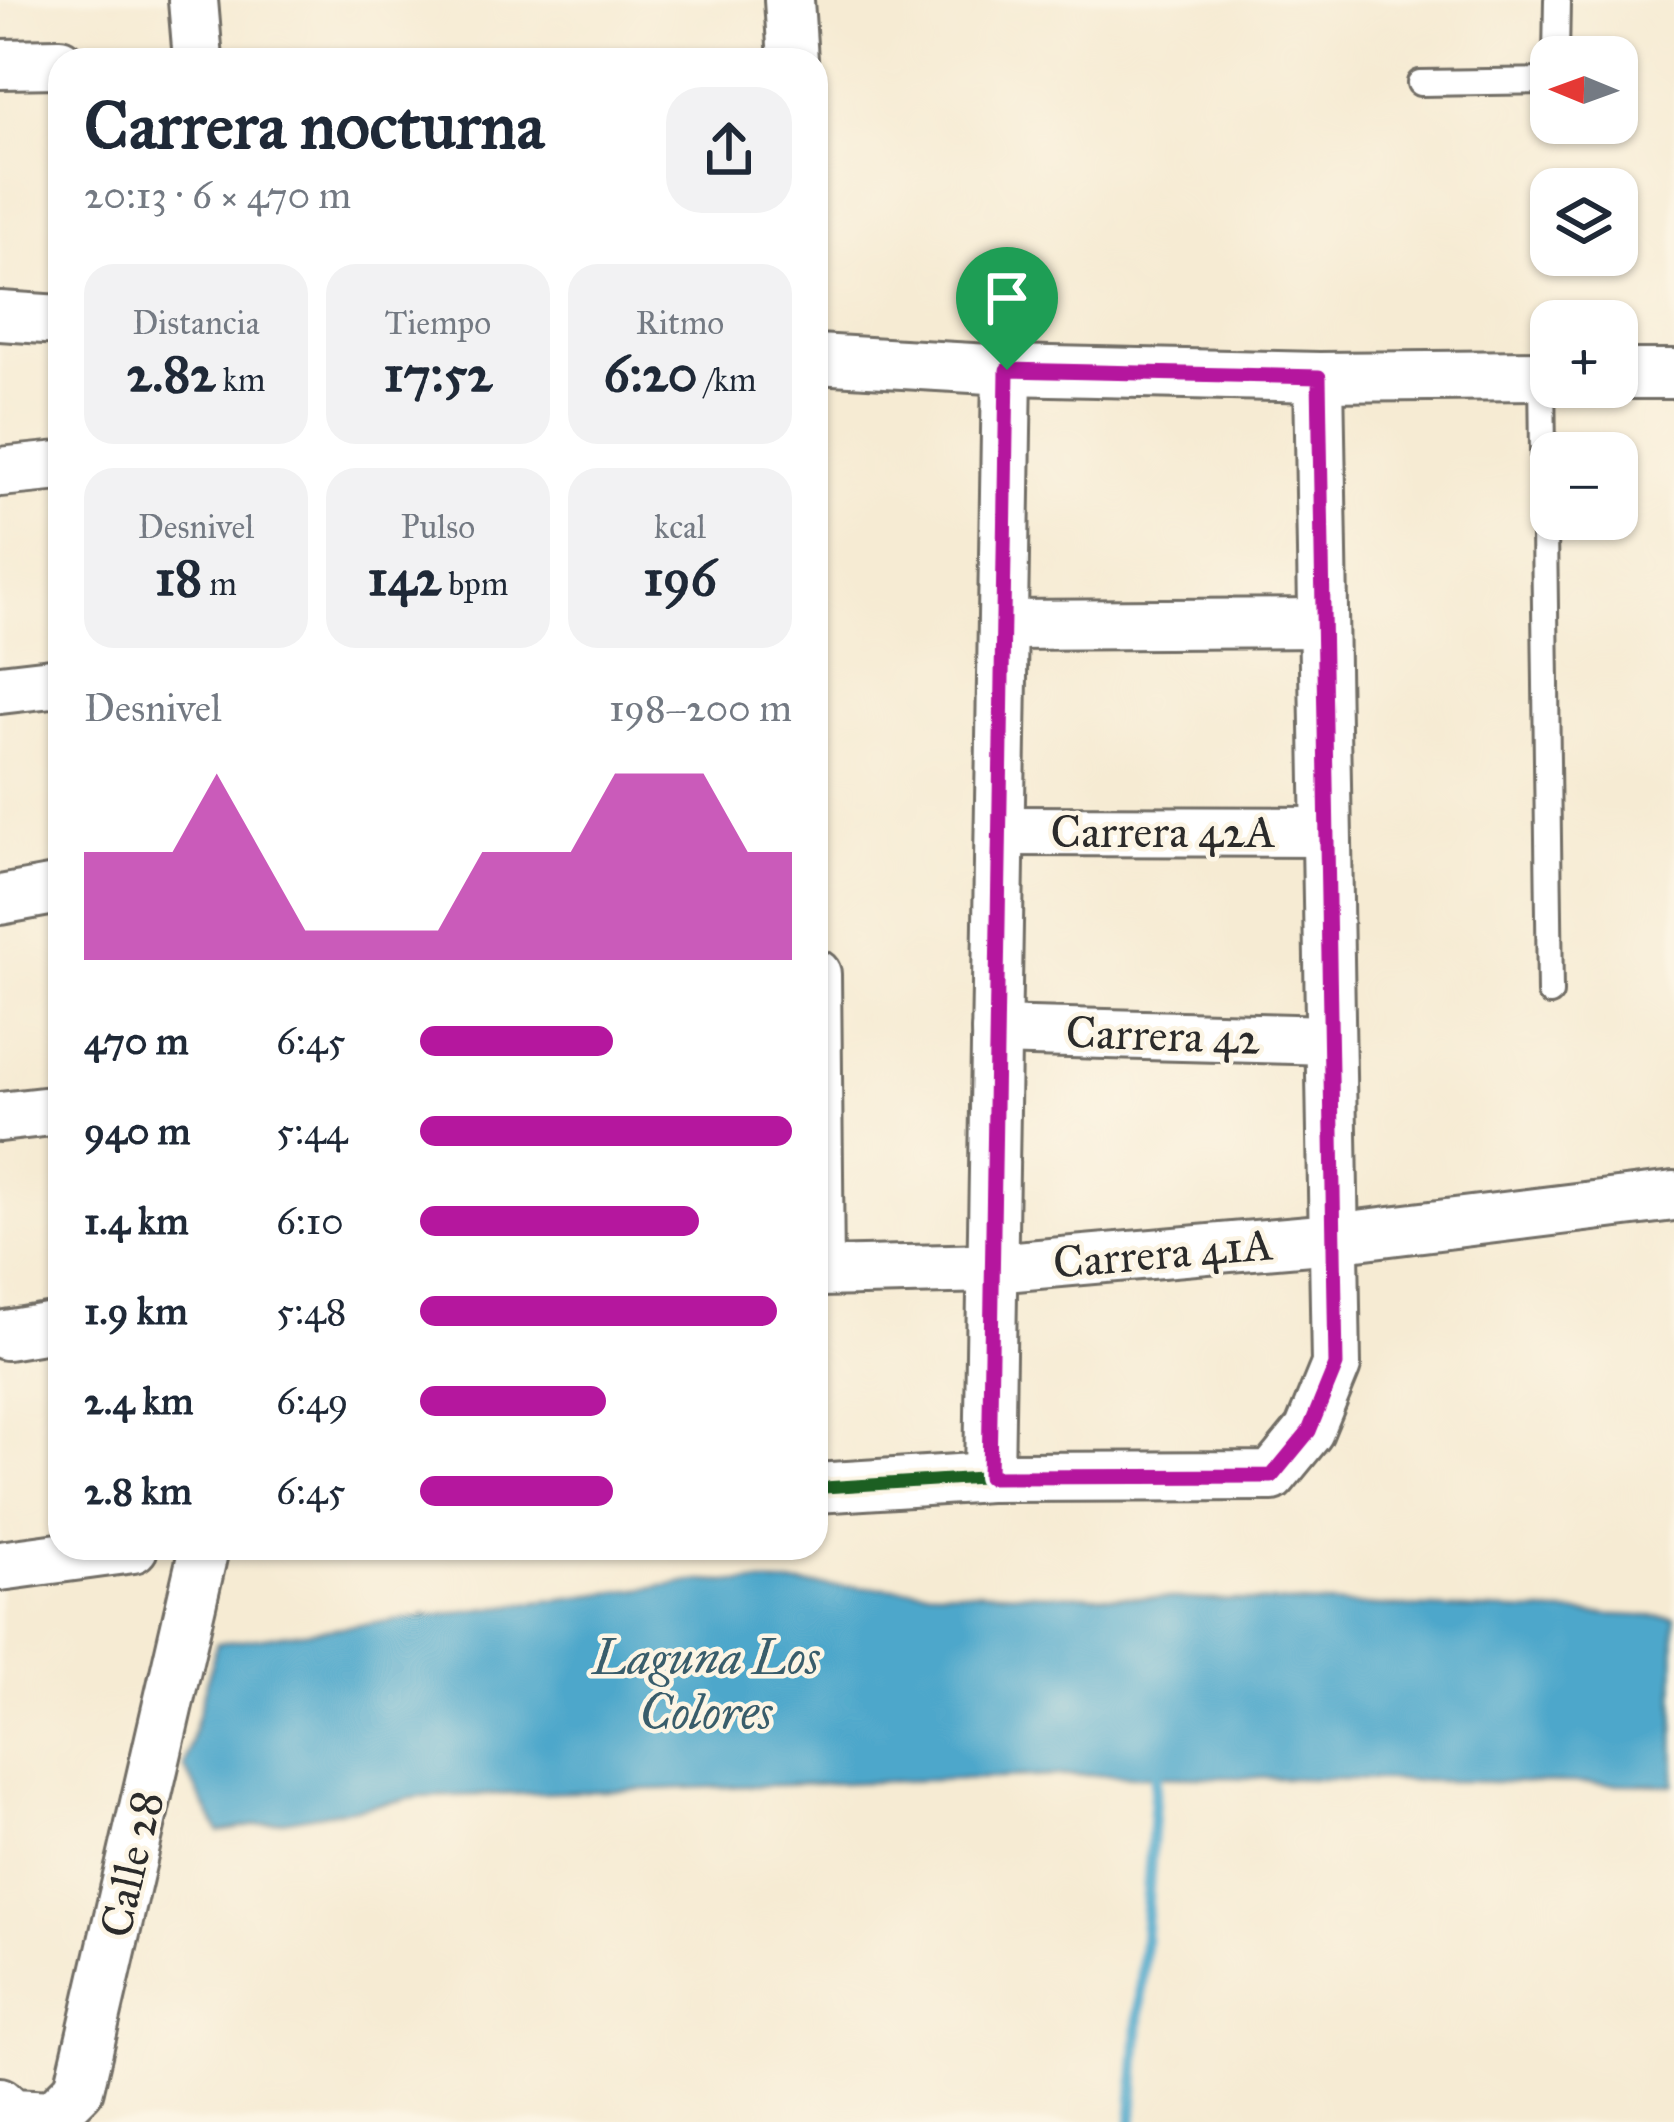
<!DOCTYPE html>
<html lang="es">
<head>
<meta charset="utf-8">
<style>
	:root { --surface:#fff; --page:#f2f2f3; --text:#1f2937; --muted:#747a83; --accent:#b5179e }
	body { margin:0; font-family:"IM FELL Great Primer",serif; background:var(--page); color:var(--text); height:100vh; display:flex; flex-direction:column; font-size:45px; white-space:nowrap }
	* { box-sizing:border-box; margin:0 }
	p { font-size:39px; color:var(--muted) }
	.icon { flex:none; width:66px; height:66px; fill:none; stroke:currentColor; stroke-width:2; stroke-linecap:round; stroke-linejoin:round }
	.map { position:relative; flex:1; overflow:hidden }
	.panel { position:absolute; left:48px; top:48px; width:780px; height:1512px; display:flex; flex-direction:column; background:var(--surface); border-radius:36px; box-shadow:0 3px 9px #0004 }
	.panel>* { flex:none }
	.needle { width:78px; rotate:271deg }
	.controls { position:absolute; left:1530px; top:36px; display:grid; gap:24px }
	.controls a { display:grid; place-items:center; width:108px; height:108px; border-radius:24px; background:var(--surface); box-shadow:0 3px 9px #0004; font-size:60px }
	.pin { position:absolute; display:grid; place-items:center; width:102px; height:102px; color:#fff; margin:-123px -51px; border-radius:50% 50% 50% 0; rotate:-45deg; box-shadow:0 0 12px #0007 }
	.pin .icon { rotate:45deg }
	.round { display:grid; place-items:center; flex:none; width:126px; height:126px; border-radius:36px; background:var(--page) }
	.headline { display:flex; align-items:center; justify-content:space-between; height:204px; padding:0 36px }
	h1 { font-size:66px; font-weight:800; line-height:90px }
	.metrics { display:grid; grid-template-columns:repeat(3,1fr); gap:18px; height:204px; padding:12px 36px }
	.metrics div { display:grid; align-content:center; border-radius:30px; background:var(--page); text-align:center }
	.metrics b { font-size:51px; font-weight:800 }
	.metrics small { font-size:33px; font-weight:400 }
	.metrics p { font-size:33px }
	.chart { height:336px; padding:24px 36px }
	.chart p { display:flex; justify-content:space-between }
	.chart svg { width:100%; height:216px; margin-top:12px; fill:var(--accent); opacity:.7 }
	ul { padding:0 36px; list-style:none; font-size:39px }
	li { display:grid; grid-template-columns:192px 144px 1fr; align-items:center; height:90px }
	li i { height:30px; border-radius:15px; background:var(--accent) }
	.map>svg:first-child { display:block }
	.water { fill:#4da7cb; stroke:#3c697b; stroke-width:3 }
	.lines { fill:none; stroke-linecap:round; stroke-linejoin:round }
	.stream { stroke:#4da7cb; stroke-width:12 }
	.service-casing { stroke:#726e66; stroke-width:30 }
	.minor-casing { stroke:#726e66; stroke-width:54 }
	.service { stroke:#fff; stroke-width:24 }
	.minor { stroke:#fff; stroke-width:48 }
	.cycleway-casing { stroke:#fcf5e5; stroke-width:20 }
	.cycleway { stroke:#1b5e20; stroke-width:12 }
	.route-casing { stroke:#fff; stroke-width:24 }
	.route { stroke:#b5179e; stroke-width:15 }
	.labels { text-anchor:middle; dominant-baseline:central; stroke-width:9; stroke-linejoin:round; paint-order:stroke }
	.street-label { font-size:45px; fill:#2b2b2b; stroke:#fcf5e5 }
	.water-label { font-size:48px; font-style:italic; fill:#395d6b; stroke:#fcf5e5 }
</style>
</head>
<body>
<div class="map">
<svg width="1674" height="2122" viewBox="0 0 1674 2122">
	<rect width="100%" height="100%" fill="#fcf5e5"/>
	<filter id="ink" filterUnits="userSpaceOnUse"><feTurbulence type="fractalNoise" baseFrequency=".00833" numOctaves="2"/><feDisplacementMap in="SourceGraphic" scale="24" xChannelSelector="R" yChannelSelector="G"/><feConvolveMatrix kernelMatrix="1 2 1 2 8 2 1 2 1" color-interpolation-filters="sRGB"/></filter>
	<filter id="wash" filterUnits="userSpaceOnUse"><feTurbulence type="fractalNoise" baseFrequency=".004" numOctaves="4" result="noise"/><feDisplacementMap in="SourceGraphic" scale="48" xChannelSelector="R" yChannelSelector="G"/><feGaussianBlur stdDeviation="2.7" result="paint"/><feColorMatrix in="noise" values="0 0 0 0 0 0 0 0 0 0 0 0 0 0 0 0 0 1.4 0 .05"/><feComposite in="paint" operator="in"/></filter>
	<g filter="url(#wash)">
		<rect width="100%" height="100%" fill="#f6ebd3"/>
		<polygon class="water" points="702,1581 1674,1617 1674,1785 1085,1775 420,1797 219,1832 184,1767 217,1643"/>
		<g class="lines">
			<polyline class="stream" points="1132,2122 1156,1776"/>
		</g>
	</g>
	<g filter="url(#ink)">
		<g class="lines">
			<defs>
				<g id="service">
					<polyline points="1556,57 1557,0"/>
					<polyline points="1420,83 1551,81"/>
					<polyline points="1542,375 1550,993"/>
				</g>
				<g id="minor">
					<polyline points="193,0 198,60"/>
					<polyline points="789,0 793,60"/>
					<polyline points="0,64 60,63"/>
					<polyline points="0,316 60,320"/>
					<polyline points="816,359 1007,370 1319,377 1551,375"/>
					<polyline points="1617,374 1674,374"/>
					<polyline points="0,472 60,466"/>
					<polyline points="1004,625 1323,623"/>
					<polyline points="0,689 60,682"/>
					<polyline points="1000,831 1326,832"/>
					<polyline points="0,900 60,889"/>
					<polyline points="816,974 819,1272 816,1272"/>
					<polyline points="996,1031 1330,1040"/>
					<polyline points="0,1117 60,1110"/>
					<polyline points="819,1272 993,1268 1333,1238 1674,1196"/>
					<polyline points="6,1335 60,1326"/>
					<polyline points="989,1477 1007,370"/>
					<polyline points="816,1488 989,1477 1272,1476 1309,1431 1336,1365 1319,377"/>
					<polyline points="0,1566 133,1548"/>
					<polyline points="0,2102 12,2113 53,2115 79,2089 204,1548"/>
				</g>
			</defs>
			<use href="#service" class="service-casing"/>
			<use href="#minor" class="minor-casing"/>
			<use href="#service" class="service"/>
			<use href="#minor" class="minor"/>
			<defs>
				<g id="cycleway">
					<polyline points="989,1477 1007,370"/>
					<polyline points="816,1488 989,1477 1272,1476 1309,1431 1336,1365 1319,377"/>
				</g>
			</defs>
			<use href="#cycleway" class="cycleway-casing"/>
			<use href="#cycleway" class="cycleway"/>
		</g>
	</g>
	<g class="lines" filter="url(#ink)">
		<defs>
			<polygon id="route" points="1007,370 1319,377 1336,1365 1309,1431 1272,1476 989,1477"/>
		</defs>
		<use href="#route" class="route-casing"/>
		<use href="#route" class="route"/>
	</g>
	<g class="labels">
		<g class="street-label">
			<text x="1163" y="831">Carrera 42A</text>
			<text transform="translate(1163 1035) rotate(2)">Carrera 42</text>
			<text transform="translate(1163 1253) rotate(-5)">Carrera 41A</text>
			<text transform="translate(131 1864) rotate(-77)">Calle 28</text>
		</g>
		<g class="water-label">
			<text x="706" y="1657">Laguna Los<tspan x="706" dy="55">Colores</tspan></text>
		</g>
	</g>
</svg>
<div class="controls">
<a><svg class="needle" viewBox="-14 -14 28 28"><path d="M0-13l5 13h-10z" fill="#e53935"/><path d="M0 13l5-13h-10z" fill="#747a83"/></svg></a>
<a><svg class="icon" aria-label="layers" viewBox="0 0 24 24"><path d="M12 4l9 5-9 5-9-5zM3 14l9 5 9-5"/></svg></a>
<a>+</a>
<a>−</a>
</div>
<div class="pin" style="left:1007px;top:370px;background:#1e9e55"><svg class="icon" aria-label="arrive" viewBox="0 0 24 24"><path d="M6 21V4h12l-3 4 3 4H6"/></svg></div>
<section class="panel">
<div class="headline"><div><h1>Carrera nocturna</h1><p>20:13 · 6 × 470 m</p></div><a class="round"><svg class="icon" aria-label="share" viewBox="0 0 24 24"><path d="M12 15V3M7 8l5-5 5 5M5 13v7h14v-7"/></svg></a></div>
<div class="metrics">
<div><p>Distancia</p><b>2.82<small> km</small></b></div>
<div><p>Tiempo</p><b>17:52</b></div>
<div><p>Ritmo</p><b>6:20<small> /km</small></b></div>
</div>
<div class="metrics">
<div><p>Desnivel</p><b>18<small> m</small></b></div>
<div><p>Pulso</p><b>142<small> bpm</small></b></div>
<div><p>kcal</p><b>196</b></div>
</div>
<div class="chart"><p><span>Desnivel</span>198–200 m</p>
<svg viewBox="0 0 160 44" preserveAspectRatio="none"><path d="M0 44V22L10 22L20 22L30 6L40 22L50 38L60 38L70 38L80 38L90 22L100 22L110 22L120 6L130 6L140 6L150 22L160 22V44z"/></svg>
</div>
<ul>
<li><b>470 m</b>6:45<i style="width:52%"></i></li>
<li><b>940 m</b>5:44<i style="width:100%"></i></li>
<li><b>1.4 km</b>6:10<i style="width:75%"></i></li>
<li><b>1.9 km</b>5:48<i style="width:96%"></i></li>
<li><b>2.4 km</b>6:49<i style="width:50%"></i></li>
<li><b>2.8 km</b>6:45<i style="width:52%"></i></li>
</ul>
</section>
</div>
</body>
</html>
